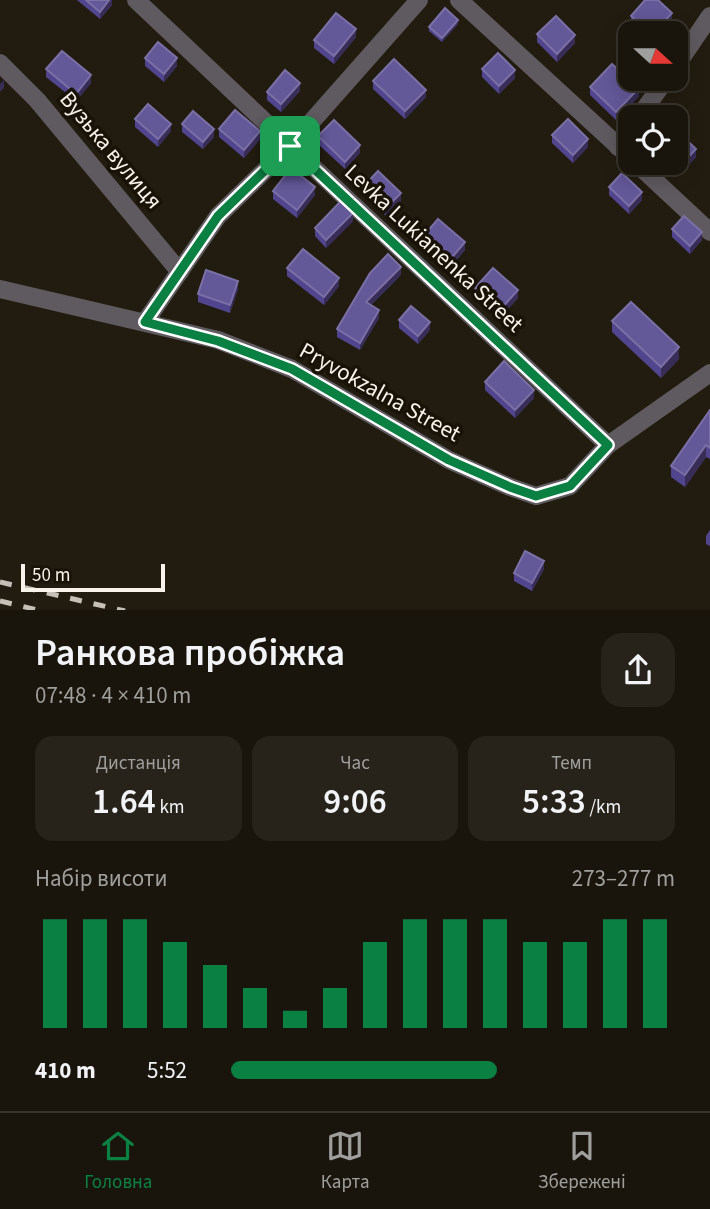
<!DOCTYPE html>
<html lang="uk">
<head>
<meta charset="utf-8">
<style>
	:root { --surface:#1a150c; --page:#27221a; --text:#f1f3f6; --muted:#9f9f9d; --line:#38342d; --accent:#0b8043 }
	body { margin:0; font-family:"Source Sans 3",sans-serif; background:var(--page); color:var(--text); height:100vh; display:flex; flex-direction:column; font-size:26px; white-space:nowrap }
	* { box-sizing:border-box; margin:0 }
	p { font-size:23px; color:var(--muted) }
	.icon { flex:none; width:38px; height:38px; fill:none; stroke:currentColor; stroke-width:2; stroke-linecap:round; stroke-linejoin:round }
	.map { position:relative; height:610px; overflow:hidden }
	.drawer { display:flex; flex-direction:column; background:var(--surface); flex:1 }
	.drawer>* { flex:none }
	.needle { width:46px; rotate:111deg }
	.controls { position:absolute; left:618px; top:21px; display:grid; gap:14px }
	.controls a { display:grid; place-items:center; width:70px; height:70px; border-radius:14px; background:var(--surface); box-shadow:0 4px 18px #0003,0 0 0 2px var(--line); font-size:35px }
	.scale { position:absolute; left:21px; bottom:18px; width:144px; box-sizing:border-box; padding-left:7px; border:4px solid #f7f2ea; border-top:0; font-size:19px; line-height:24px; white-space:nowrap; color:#f7f2ea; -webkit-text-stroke:5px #191207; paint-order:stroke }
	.pin { position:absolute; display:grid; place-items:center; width:60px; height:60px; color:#fff; margin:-30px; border-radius:14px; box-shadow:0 4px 10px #0006 }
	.round { display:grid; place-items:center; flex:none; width:74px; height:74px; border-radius:21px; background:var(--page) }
	.headline { display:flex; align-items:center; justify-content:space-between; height:119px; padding:0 35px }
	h1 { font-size:38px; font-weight:600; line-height:52px }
	.metrics { display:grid; grid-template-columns:repeat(3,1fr); gap:10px; height:119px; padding:7px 35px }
	.metrics div { display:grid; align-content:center; border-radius:18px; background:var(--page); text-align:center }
	.metrics b { font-size:35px; font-weight:600 }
	.metrics small { font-size:19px; font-weight:400 }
	.metrics p { font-size:19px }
	.chart { height:196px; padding:14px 35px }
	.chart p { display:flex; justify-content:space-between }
	.chart svg { width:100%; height:126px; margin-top:7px; stroke:var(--accent); stroke-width:6 }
	ul { padding:0 35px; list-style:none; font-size:23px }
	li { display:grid; grid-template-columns:112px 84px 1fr; align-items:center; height:52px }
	li i { height:18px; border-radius:9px; background:var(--accent) }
	.tab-bar { display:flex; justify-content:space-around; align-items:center; height:98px; border-top:2px solid var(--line); background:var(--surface); font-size:19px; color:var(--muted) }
	.tab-bar a { display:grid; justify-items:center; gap:4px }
	.tab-bar .active { color:var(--accent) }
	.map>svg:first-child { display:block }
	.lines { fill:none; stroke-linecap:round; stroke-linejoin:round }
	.minor { stroke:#5f5a5f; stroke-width:18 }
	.rail { stroke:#c6c1b8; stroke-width:5; stroke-dasharray:12 12; stroke-linecap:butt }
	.wall { fill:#51458e }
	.shaded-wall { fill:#372d57 }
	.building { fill:#635898; stroke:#7a70a5; stroke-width:2 }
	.route-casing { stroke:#fff; stroke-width:14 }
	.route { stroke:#0b8043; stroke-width:9 }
	.labels { text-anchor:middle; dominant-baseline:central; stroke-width:7; stroke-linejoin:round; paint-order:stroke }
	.street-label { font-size:23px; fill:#f7f2ea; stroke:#191207 }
</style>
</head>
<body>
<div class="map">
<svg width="710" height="611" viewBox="0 0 710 611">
	<rect width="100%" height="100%" fill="#221c10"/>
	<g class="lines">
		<g class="minor">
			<polyline points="136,0 608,445"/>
			<polyline points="459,0 630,157"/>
			<polyline points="0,63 37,100 180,272"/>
			<polyline points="676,66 710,16"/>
			<polyline points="639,117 666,79"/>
			<polyline points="618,147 630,130"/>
			<polyline points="636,163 710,232"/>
			<polyline points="0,289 218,340 292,369 449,460 510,487 536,496 570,486 608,445 710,373"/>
			<polyline points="145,322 218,216 290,146 419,0"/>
		</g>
		<g class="rail">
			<polyline points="0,582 125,611"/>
			<polyline points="0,601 42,611"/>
		</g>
	</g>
	<g class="wall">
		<polygon points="77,0 112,0 112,5 100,19"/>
		<polygon points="631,16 672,21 661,33 641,33 631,24"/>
		<polygon points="458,24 442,42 429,31 429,27"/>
		<polygon points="537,34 575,43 557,62 537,42"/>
		<polygon points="356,37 334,64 314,48 314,40"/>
		<polygon points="145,58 177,66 164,82 145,66"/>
		<polygon points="46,69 91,83 76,101 46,77"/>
		<polygon points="482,69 515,78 499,94 482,77"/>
		<polygon points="373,81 426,97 405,119 373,89"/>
		<polygon points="590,87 639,96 616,120 590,95"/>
		<polygon points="300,91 281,112 267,100 267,92"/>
		<polygon points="135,119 171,131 158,147 135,127"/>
		<polygon points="182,124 214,137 203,149 182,132"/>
		<polygon points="219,129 260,139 244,158 219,137"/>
		<polygon points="676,130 696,157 680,174 668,163 676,163"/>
		<polygon points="552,135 588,147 573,163 552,143"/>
		<polygon points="318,136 360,153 345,169 318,144"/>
		<polygon points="364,186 401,201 386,216 364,194"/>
		<polygon points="609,187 642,200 629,214 609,195"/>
		<polygon points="273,191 315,195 297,218 273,199"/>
		<polygon points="353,221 326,248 315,236 315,228"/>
		<polygon points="672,229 702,240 690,254 672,237"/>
		<polygon points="422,238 465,250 449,269 422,246"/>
		<polygon points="287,268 339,286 324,305 287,276"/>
		<polygon points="401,275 371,305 379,318 360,350 337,337 337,329"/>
		<polygon points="475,288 518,298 500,318 475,296"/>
		<polygon points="238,289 230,313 198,302 198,294"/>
		<polygon points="399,320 430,330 418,344 399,328"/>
		<polygon points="612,321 679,359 661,378 612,332"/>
		<polygon points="485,382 534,398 515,418 485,390"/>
		<polygon points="710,410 710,459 706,457 685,487 671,477 671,466"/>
		<polygon points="710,530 710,546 706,544 706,536"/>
		<polygon points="544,569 532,591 514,581 514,573"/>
	</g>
	<g class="shaded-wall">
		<polygon points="109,0 112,0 112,5 100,19 100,12"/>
		<polygon points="672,13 672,21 661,33 654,33"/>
		<polygon points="458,20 458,24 442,42 442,38"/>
		<polygon points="356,29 356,37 334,64 334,56"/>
		<polygon points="575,35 575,43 557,62 557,54"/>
		<polygon points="177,58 177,66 164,82 164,74"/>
		<polygon points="515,70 515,78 499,94 499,86"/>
		<polygon points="91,75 91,83 76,101 76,94"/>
		<polygon points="4,80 4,88 0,92 0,84"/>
		<polygon points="300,83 300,91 281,112 281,104"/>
		<polygon points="639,88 639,96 616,120 616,112"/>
		<polygon points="426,90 426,97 405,119 405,111"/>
		<polygon points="171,124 171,131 158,147 158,139"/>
		<polygon points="214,129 214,137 203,149 203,142"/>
		<polygon points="260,131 260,139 244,158 244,150"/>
		<polygon points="588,139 588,147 573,163 573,155"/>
		<polygon points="360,145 360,153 345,169 345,162"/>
		<polygon points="696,149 696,157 680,174 680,166"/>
		<polygon points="315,187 315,195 297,218 297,210"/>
		<polygon points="642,192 642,200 629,214 629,206"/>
		<polygon points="401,193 401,201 386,216 386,208"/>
		<polygon points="353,213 353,221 326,248 326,240"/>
		<polygon points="702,232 702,240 690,254 690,246"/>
		<polygon points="465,242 465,250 449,269 449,261"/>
		<polygon points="401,267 401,275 366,310 366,302"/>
		<polygon points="339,278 339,286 324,305 324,297"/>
		<polygon points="238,281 238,289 230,313 230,305"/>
		<polygon points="518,290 518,298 500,318 500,310"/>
		<polygon points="379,310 379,318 360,350 360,343"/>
		<polygon points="430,322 430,330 418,344 418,336"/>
		<polygon points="679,347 679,359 661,378 661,367"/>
		<polygon points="534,390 534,398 515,418 515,410"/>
		<polygon points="706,445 706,457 685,487 685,475"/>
		<polygon points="544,561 544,569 532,591 532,583"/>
	</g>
	<g class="building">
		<polygon points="86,0 109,0 100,12"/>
		<polygon points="645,0 658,0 672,13 654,33 649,33 631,16"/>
		<polygon points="445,8 458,20 442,38 429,27"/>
		<polygon points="336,13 356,29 334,56 314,40"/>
		<polygon points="556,16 575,35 557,54 537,34"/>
		<polygon points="158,42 177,58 164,74 145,58"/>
		<polygon points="62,51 91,75 76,94 46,69"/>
		<polygon points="498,53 515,70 499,86 482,69"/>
		<polygon points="394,59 426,90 405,111 373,81"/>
		<polygon points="612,64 639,88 616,112 590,87"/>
		<polygon points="285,70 300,83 281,104 267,92"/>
		<polygon points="148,104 171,124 158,139 135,119"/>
		<polygon points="235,110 260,131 244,150 219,129"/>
		<polygon points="193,111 214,129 203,142 182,124"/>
		<polygon points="568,119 588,139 573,155 552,135"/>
		<polygon points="334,120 360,145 345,162 318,136"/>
		<polygon points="676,130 696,149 680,166 676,161"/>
		<polygon points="291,168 315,187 297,210 273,191"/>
		<polygon points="378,171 401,193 386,208 364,186"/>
		<polygon points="622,173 642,192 629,206 609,187"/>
		<polygon points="341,201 353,213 326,240 315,228"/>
		<polygon points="684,216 702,232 690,246 672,229"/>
		<polygon points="438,219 465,242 449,261 422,238"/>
		<polygon points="303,249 339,278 324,297 287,268"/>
		<polygon points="388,254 401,267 366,302 379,310 360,343 337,329 370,273"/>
		<polygon points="493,268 518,290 500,310 475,288"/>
		<polygon points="206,270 238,281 230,305 198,294"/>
		<polygon points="631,302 679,347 661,367 612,321"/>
		<polygon points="411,306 430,322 418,336 399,320"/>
		<polygon points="504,361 534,390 515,410 485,382"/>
		<polygon points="710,410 710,448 706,445 685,475 671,466"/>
		<polygon points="525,551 544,561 532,583 514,573"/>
	</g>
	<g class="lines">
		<defs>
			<polygon id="route" points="290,146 608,445 570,486 536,496 510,487 449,460 292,369 218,341 145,322 218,216"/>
		</defs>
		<use href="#route" class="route-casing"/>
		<use href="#route" class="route"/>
	</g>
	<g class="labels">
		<g class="street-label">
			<text transform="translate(111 150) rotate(50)">Вузька вулиця</text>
			<text transform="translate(434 248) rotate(43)">Levka Lukianenka Street</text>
			<text transform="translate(380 392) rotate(29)">Pryvokzalna Street</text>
		</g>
	</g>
</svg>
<div class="controls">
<a><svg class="needle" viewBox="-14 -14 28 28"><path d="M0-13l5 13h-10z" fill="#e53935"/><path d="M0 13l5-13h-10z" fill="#9f9f9d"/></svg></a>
<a><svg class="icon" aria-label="locate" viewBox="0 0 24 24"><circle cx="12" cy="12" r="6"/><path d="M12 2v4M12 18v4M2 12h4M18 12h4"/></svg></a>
</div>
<div class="scale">50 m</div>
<div class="pin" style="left:290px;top:146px;background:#1e9e55"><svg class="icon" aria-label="arrive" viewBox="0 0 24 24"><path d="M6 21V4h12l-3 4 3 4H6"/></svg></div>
</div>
<section class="drawer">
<div class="headline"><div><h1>Ранкова пробіжка</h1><p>07:48 · 4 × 410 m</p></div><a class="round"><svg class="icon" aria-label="share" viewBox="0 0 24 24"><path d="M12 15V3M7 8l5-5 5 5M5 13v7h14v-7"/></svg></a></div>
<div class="metrics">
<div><p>Дистанція</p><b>1.64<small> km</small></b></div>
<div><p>Час</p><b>9:06</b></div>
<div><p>Темп</p><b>5:33<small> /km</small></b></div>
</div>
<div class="chart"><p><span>Набір висоти</span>273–277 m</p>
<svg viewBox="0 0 160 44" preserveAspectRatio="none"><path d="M5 44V6M15 44V6M25 44V6M35 44V14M45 44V22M55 44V30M65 44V38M75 44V30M85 44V14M95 44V6M105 44V6M115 44V6M125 44V14M135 44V14M145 44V6M155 44V6"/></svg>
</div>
<ul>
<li><b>410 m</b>5:52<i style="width:60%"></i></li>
</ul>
</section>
<nav class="tab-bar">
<a class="active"><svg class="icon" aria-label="home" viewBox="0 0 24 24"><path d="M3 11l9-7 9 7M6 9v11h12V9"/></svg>Головна</a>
<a><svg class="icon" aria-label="map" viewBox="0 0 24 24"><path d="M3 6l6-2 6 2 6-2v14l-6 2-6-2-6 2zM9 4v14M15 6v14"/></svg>Карта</a>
<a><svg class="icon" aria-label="saved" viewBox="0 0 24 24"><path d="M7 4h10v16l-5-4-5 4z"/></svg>Збережені</a>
</nav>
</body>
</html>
